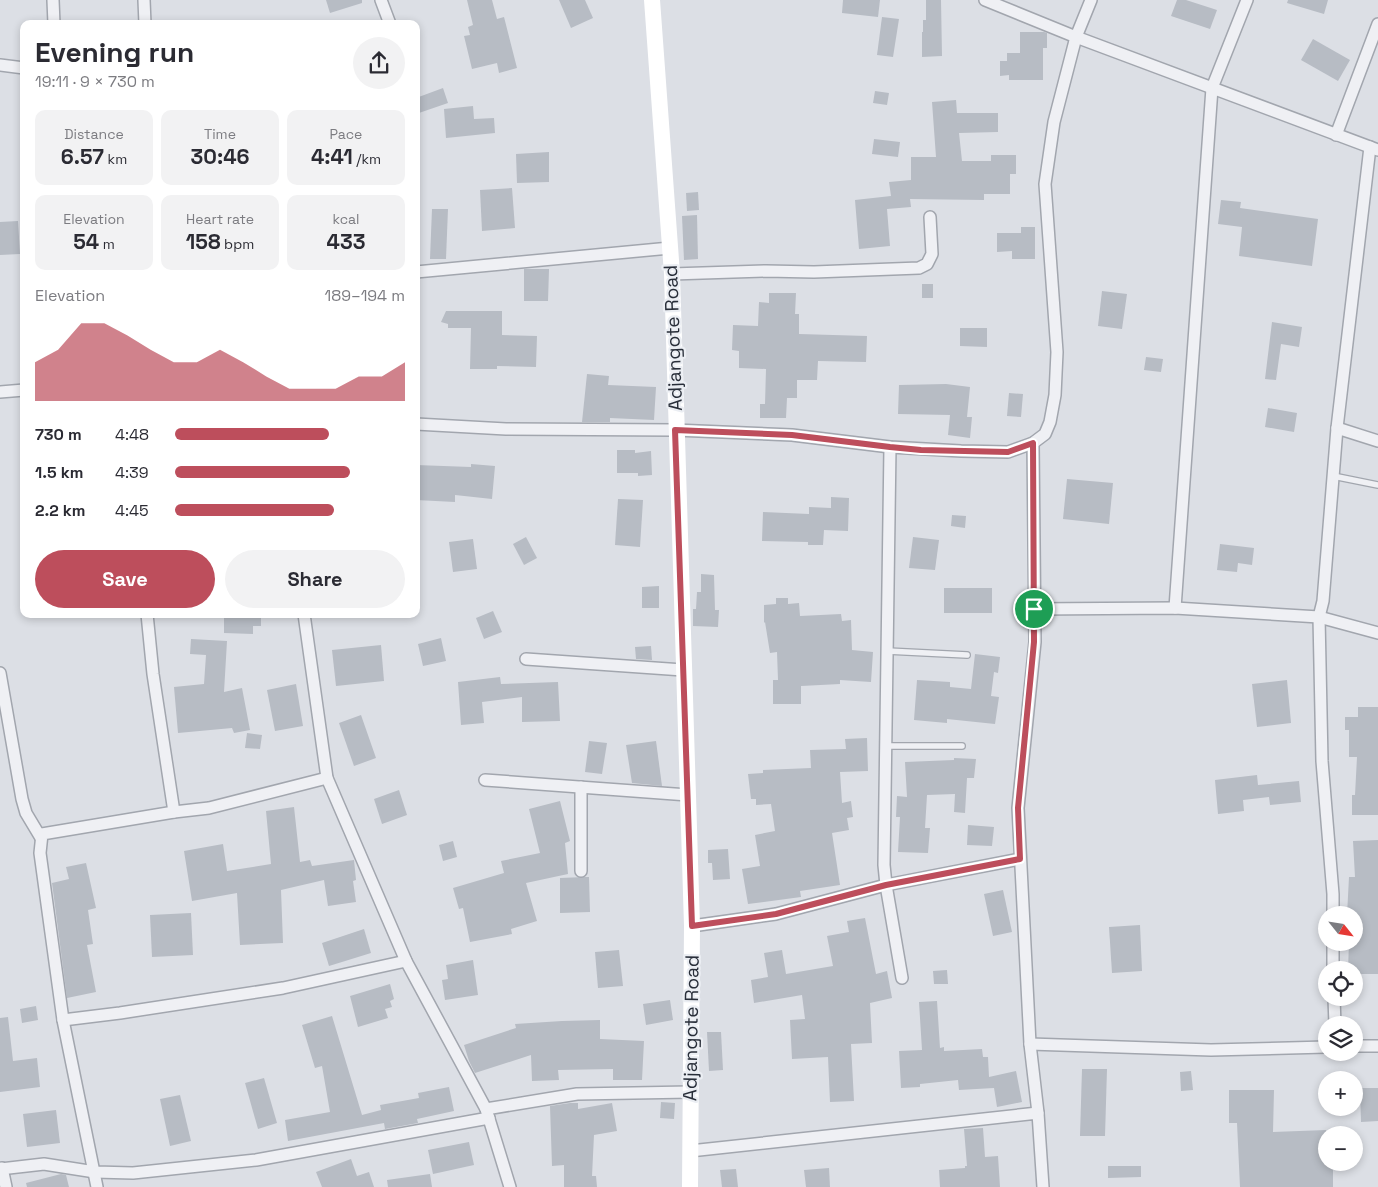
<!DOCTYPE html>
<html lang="en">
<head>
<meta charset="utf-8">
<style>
	:root { --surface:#fff; --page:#f2f2f3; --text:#2b2b33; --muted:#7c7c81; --accent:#bd4e5c }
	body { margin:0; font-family:"Space Grotesk",sans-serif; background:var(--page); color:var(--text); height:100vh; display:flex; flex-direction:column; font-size:19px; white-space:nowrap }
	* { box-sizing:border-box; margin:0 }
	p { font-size:16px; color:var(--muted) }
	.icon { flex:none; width:28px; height:28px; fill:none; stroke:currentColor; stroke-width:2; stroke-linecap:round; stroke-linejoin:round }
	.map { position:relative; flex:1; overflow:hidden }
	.side { position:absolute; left:20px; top:20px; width:400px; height:598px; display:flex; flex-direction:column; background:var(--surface); border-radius:10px; box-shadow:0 2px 8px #0003 }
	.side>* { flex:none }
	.needle { width:32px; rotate:120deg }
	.buttons { position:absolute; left:1318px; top:906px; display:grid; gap:10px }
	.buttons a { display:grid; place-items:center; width:45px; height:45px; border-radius:50%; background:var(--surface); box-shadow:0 2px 8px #0003; font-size:25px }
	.pin { position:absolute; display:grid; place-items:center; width:42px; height:42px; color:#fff; margin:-21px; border:2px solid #fff; border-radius:50%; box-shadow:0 1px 5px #0007 }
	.round { display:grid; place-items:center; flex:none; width:52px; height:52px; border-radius:26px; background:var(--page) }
	.headline { display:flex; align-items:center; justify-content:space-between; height:85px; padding:0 15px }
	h1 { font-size:28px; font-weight:600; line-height:38px }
	.metrics { display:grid; grid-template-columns:repeat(3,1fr); gap:8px; height:85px; padding:5px 15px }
	.metrics div { display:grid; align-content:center; border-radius:10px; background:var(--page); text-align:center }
	.metrics b { font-size:21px; font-weight:600 }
	.metrics small { font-size:14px; font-weight:400 }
	.metrics p { font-size:14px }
	.chart { height:140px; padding:10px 15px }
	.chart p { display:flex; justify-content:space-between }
	.chart svg { width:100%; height:90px; margin-top:5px; fill:var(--accent); opacity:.7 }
	.primary-button { display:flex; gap:10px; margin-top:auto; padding:10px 15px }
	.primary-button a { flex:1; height:58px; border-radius:30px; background:var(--accent); color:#fff; font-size:20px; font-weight:600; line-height:58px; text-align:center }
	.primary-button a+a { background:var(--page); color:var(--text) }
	ul { padding:0 15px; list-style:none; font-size:16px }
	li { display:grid; grid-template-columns:80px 60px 1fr; align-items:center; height:38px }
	li i { height:12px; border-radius:6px; background:var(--accent) }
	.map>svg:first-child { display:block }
	.building { fill:#b7bcc4 }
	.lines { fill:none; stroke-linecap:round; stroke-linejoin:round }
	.lane-casing { stroke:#a2a6ae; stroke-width:8 }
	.street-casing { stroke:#a2a6ae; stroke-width:14 }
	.lane { stroke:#eff0f4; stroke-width:5.5 }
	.street { stroke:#eff0f4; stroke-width:11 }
	.secondary { stroke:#fff; stroke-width:16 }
	.route-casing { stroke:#fff; stroke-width:10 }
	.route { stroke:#bd4e5c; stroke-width:6 }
	.labels { text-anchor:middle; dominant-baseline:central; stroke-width:4.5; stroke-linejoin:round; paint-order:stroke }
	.street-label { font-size:19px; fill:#282e39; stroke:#ebeef3 }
</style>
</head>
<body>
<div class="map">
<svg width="1378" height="1187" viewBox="0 0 1378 1187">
	<rect width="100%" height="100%" fill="#dcdfe5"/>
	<g class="building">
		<polygon points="326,0 362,0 362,3 330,13"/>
		<polygon points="467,0 492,0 497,19 504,17 517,68 499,73 497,63 472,69 464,36 470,35 468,27 473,25"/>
		<polygon points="559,0 585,0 593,18 571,28"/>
		<polygon points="843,0 880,0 878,17 842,13"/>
		<polygon points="926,0 941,0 942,56 922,57 922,32 923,32 923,20 926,20"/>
		<polygon points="1177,0 1186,0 1217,10 1210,29 1171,16"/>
		<polygon points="1288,0 1328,0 1324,14 1287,3"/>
		<polygon points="882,17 899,19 893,57 877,55"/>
		<polygon points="1020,32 1044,32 1047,33 1047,48 1043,48 1043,80 1009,80 1009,75 1000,76 1000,61 1007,61 1007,53 1020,53"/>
		<polygon points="1313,39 1350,60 1338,81 1301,60"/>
		<polygon points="443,88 448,103 416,114 416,98"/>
		<polygon points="875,91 889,93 887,105 873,103"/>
		<polygon points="956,100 957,113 998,113 998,132 959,133 962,161 991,161 991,155 1016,155 1016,174 1010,174 1010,194 984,194 984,200 910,199 911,207 887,209 890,246 859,249 855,200 891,196 889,182 911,180 911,157 936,157 932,102"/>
		<polygon points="473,106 474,119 494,118 495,133 446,138 444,109"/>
		<polygon points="874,139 900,142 898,157 872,154"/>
		<polygon points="549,152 549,182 517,183 516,154"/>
		<polygon points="512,188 515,228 482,231 480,190"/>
		<polygon points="698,192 699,210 687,211 686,193"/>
		<polygon points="1221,200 1241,202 1240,208 1318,219 1312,266 1239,256 1242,227 1218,224"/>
		<polygon points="432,209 448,209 446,259 430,259"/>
		<polygon points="697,215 698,259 684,260 682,216"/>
		<polygon points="18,221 20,254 0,255 0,222"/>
		<polygon points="1021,227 1035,227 1035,259 1012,259 1012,251 997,252 997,233 1021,233"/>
		<polygon points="524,269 549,269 548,301 524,301"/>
		<rect x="922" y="284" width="11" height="14"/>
		<polygon points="1102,291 1127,294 1122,329 1098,326"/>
		<polygon points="769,293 796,293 795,314 799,314 799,334 867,336 866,362 818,361 817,380 797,380 797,398 787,398 786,418 760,418 760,404 765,404 766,369 739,368 739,351 732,350 733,325 758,326 759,302 769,303"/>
		<polygon points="446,311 502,311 502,335 537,336 536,367 497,366 497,369 470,369 471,328 448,328 448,324 441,322"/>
		<polygon points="1272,322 1302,327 1299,347 1281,344 1276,380 1265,379"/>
		<polygon points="960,328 987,328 987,347 960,346"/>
		<polygon points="1146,357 1163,359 1161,372 1144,370"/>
		<polygon points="587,374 609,376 608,385 656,387 654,420 610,418 610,422 582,422"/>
		<polygon points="946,384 970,387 967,417 972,417 970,438 948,435 950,415 898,414 899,385"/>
		<polygon points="1009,393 1023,394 1021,417 1007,416"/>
		<polygon points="1268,408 1297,413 1294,432 1265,427"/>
		<polygon points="617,450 635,450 635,453 651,451 652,475 638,476 638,473 617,473"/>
		<polygon points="471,464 495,466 492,499 455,495 455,502 416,500 416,465 471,467"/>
		<polygon points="1067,479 1113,483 1109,524 1063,519"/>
		<polygon points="831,497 849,498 848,531 824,530 823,545 808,545 808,542 762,541 763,512 809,514 809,507 831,508"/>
		<polygon points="618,499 643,500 640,547 615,545"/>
		<polygon points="952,515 966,516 965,528 951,526"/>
		<polygon points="526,537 537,558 524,565 513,544"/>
		<polygon points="913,537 939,540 935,570 909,568"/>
		<polygon points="473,539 477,569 453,572 449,542"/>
		<polygon points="1220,544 1254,548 1252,565 1238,563 1237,572 1217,570"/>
		<polygon points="701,574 714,575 715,610 719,610 718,627 693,626 693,609 696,609 697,592 701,592"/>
		<polygon points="659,586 659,608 642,608 642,587"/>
		<rect x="944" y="588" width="48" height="25"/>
		<polygon points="776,598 788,598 788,604 799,603 800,616 841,614 842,621 851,620 852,650 873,652 871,682 840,680 840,684 801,686 801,704 773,704 773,680 778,680 777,652 770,653 765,622 764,623 764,605 776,604"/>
		<polygon points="493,611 502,632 484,639 476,618"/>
		<polygon points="224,614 261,614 261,626 253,626 253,634 224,633"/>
		<polygon points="441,638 446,661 423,666 418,644"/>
		<polygon points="191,639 227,641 224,692 242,688 250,730 234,733 232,728 178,733 174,687 204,684 206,655 190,654"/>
		<polygon points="381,645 384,681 336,686 332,650"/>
		<polygon points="651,646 652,660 636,659 635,647"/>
		<polygon points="975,654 1000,657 998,673 994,672 991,696 999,697 995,724 947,719 947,723 914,720 917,680 950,682 950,687 971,689"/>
		<polygon points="500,677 501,684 558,682 560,721 522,722 522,697 482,702 484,723 461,725 458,682"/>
		<polygon points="1287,680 1291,723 1257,727 1252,684"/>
		<polygon points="296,684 303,726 275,731 267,690"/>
		<polygon points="1358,707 1378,707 1378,815 1352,815 1352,795 1355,795 1357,757 1349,757 1349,730 1345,730 1345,717 1358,717"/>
		<polygon points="361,715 376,758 354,766 339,723"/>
		<polygon points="247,733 262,735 260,749 245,748"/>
		<polygon points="867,738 868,771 840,772 842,803 851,801 853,817 847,818 849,830 832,833 840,885 800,891 801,897 748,904 742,869 760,866 755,835 775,831 771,804 756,805 756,799 751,799 748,774 763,773 763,770 811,768 810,750 846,749 845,739"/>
		<polygon points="589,741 607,743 602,774 585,772"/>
		<polygon points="656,741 662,786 632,783 626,745"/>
		<polygon points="954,758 976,759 974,778 967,778 965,813 954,812 955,794 927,795 925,828 930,828 928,853 898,852 900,817 896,817 897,796 907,797 905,762 954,760"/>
		<polygon points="1257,775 1258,785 1299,781 1301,802 1270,805 1269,797 1243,800 1244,811 1218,814 1215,780"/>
		<polygon points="399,790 407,815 382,824 374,799"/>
		<polygon points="560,801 570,841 565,843 568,874 526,883 537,921 511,929 512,934 470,942 463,908 459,909 453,888 504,873 501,861 540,853 529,809"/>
		<polygon points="294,807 300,862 310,860 312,866 354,860 356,880 353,881 356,902 328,906 324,880 281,890 283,943 240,945 237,893 192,901 184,851 223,844 227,871 271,864 266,811"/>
		<polygon points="968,825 994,827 992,846 967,845"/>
		<polygon points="1378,840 1378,974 1354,974 1354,970 1348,970 1349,942 1354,942 1354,915 1347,915 1349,877 1355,877 1353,841"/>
		<polygon points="453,841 457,857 443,861 439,845"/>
		<polygon points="728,849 730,879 713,880 712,863 708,863 708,850"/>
		<polygon points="86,863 96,908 88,910 93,944 87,945 96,992 67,998 52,883 69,879 66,867"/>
		<polygon points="585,877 589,877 590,912 560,913 560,878"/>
		<polygon points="1003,890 1012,932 993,936 984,894"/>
		<polygon points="191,913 193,955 152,957 150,915"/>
		<polygon points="865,918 876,974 887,971 892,998 870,1003 872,1043 851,1044 854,1101 830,1102 828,1057 792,1059 790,1020 805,1019 802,995 754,1003 751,980 768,977 764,953 782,950 786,974 833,966 827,936 849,932 847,921"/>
		<polygon points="1140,925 1142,971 1112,973 1109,927"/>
		<polygon points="364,929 371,953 329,966 322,943"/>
		<polygon points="619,950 623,986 598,988 595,952"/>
		<polygon points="473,960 478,995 445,1000 442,980 448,979 446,965"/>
		<polygon points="947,970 948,984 934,984 933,971"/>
		<polygon points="390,984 394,999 390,1001 392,1007 385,1009 388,1018 358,1027 350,996"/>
		<polygon points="670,1000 673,1020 646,1025 643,1004"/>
		<polygon points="937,1001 940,1048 944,1047 944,1051 982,1049 983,1057 988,1057 989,1077 1016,1071 1022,1102 997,1107 994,1088 959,1090 958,1080 920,1084 920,1087 901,1088 899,1051 922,1050 919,1002"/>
		<polygon points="36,1006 38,1020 22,1023 20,1009"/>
		<polygon points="332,1016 362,1115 381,1110 380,1105 419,1098 418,1093 449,1087 454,1111 417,1119 418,1123 385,1129 384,1123 288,1141 285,1120 330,1112 322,1066 315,1068 302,1025"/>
		<polygon points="8,1017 13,1061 37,1058 40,1087 0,1092 0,1018"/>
		<polygon points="600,1020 600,1039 644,1041 642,1080 613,1080 613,1069 558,1070 559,1080 532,1081 531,1055 475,1073 469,1061 464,1045 516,1028 515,1024 562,1021"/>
		<polygon points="707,1032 721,1032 723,1070 709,1071"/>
		<polygon points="1082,1069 1107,1069 1105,1136 1080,1136"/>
		<polygon points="1191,1071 1193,1090 1181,1091 1180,1072"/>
		<polygon points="264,1078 277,1123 258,1129 245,1083"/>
		<polygon points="1360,1088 1378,1088 1378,1121 1361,1122"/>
		<polygon points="1229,1090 1274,1090 1273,1132 1326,1130 1326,1162 1333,1162 1333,1187 1240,1187 1237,1123 1229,1123"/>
		<polygon points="180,1095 191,1141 170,1146 160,1099"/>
		<polygon points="661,1102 675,1103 674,1119 660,1118"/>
		<polygon points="570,1103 578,1103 578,1109 612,1103 617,1131 594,1135 592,1176 596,1176 597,1187 564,1187 564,1165 552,1166 550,1106"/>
		<polygon points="56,1110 60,1143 27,1147 23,1114"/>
		<polygon points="983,1128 985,1157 998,1156 1000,1187 940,1187 939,1170 965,1168 965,1166 967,1166 964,1129"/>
		<polygon points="469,1142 474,1165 433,1174 428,1150"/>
		<polygon points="351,1159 357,1176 369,1172 374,1187 322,1187 316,1172"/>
		<polygon points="1108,1166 1141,1166 1141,1177 1108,1178"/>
		<polygon points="829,1168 830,1187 806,1187 804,1170"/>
		<polygon points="736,1169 738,1187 722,1187 720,1170"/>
		<polygon points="61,1174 66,1175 69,1187 27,1187 26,1183"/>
		<polygon points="430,1174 432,1187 388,1187 387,1180"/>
	</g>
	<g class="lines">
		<defs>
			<g id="lane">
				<polyline points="1333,476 1378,485"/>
				<polyline points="887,651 967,655"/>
				<polyline points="886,746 962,746"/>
			</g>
			<g id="street">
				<polyline points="53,0 54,24"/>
				<polyline points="144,0 145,24"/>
				<polyline points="381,0 390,24"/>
				<polyline points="985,0 1076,37 1378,150"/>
				<polyline points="0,65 24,68"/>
				<polyline points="1336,135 1378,24"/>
				<polyline points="416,272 670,248"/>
				<polyline points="672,274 766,271 814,272 919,268 927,264 932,254 930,217"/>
				<polyline points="0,392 24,390"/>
				<polyline points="416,424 506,429 675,430 792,435 890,447 961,451 1008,452 1033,443 1045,434 1050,422 1055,395 1057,352 1045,184 1054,122 1076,37 1091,0"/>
				<polyline points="1337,428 1378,441"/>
				<polyline points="1033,443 1035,642 1018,808 1030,1044 1038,1113"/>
				<polyline points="890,447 884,865 886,885 902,978"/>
				<polyline points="1175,608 1212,88 1247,0"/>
				<polyline points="1034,609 1175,608 1319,617 1378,633"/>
				<polyline points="147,614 153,674 174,812"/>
				<polyline points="304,614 327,778 406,961 486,1109 510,1187"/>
				<polyline points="526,659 683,670"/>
				<polyline points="0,673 22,799 26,813 41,838"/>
				<polyline points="485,780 688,795"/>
				<polyline points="581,871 581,787"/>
				<polyline points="1333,915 1333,894 1322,761 1319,617 1323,601 1337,428 1370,147"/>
				<polyline points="692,926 776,914 886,885 1020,859"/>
				<polyline points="1333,942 1333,970"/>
				<polyline points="1334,998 1335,1025"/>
				<polyline points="63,1020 120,1013 283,988 406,961"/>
				<polyline points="1030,1044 1211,1050 1326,1047"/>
				<polyline points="1354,1046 1378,1046"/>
				<polyline points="486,1109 577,1094 690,1092"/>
				<polyline points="690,1151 1038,1113 1043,1187"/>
				<polyline points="2,1168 6,1187"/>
				<polyline points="0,1169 44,1164 95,1172 133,1173 256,1160 489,1118"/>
				<polyline points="97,1187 63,1020 40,853 42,834 174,812 209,808 327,778"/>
			</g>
		</defs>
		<use href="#lane" class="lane-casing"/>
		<use href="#street" class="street-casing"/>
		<use href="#lane" class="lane"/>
		<use href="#street" class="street"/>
		<polyline class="secondary" points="652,0 672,274 692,926 690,1187"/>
	</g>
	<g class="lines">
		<defs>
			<polygon id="route" points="675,430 792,435 890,447 921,450 1008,452 1033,443 1034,642 1018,808 1020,859 886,885 776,914 692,926"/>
		</defs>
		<use href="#route" class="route-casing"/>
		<use href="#route" class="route"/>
	</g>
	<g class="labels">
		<g class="street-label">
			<text transform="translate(673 338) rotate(-92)">Adjangote Road</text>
			<text transform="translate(691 1028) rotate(-89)">Adjangote Road</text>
		</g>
	</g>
</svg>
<div class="buttons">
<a><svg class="needle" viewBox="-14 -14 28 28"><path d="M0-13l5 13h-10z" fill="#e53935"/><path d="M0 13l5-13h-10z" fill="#7c7c81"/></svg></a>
<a><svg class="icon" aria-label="locate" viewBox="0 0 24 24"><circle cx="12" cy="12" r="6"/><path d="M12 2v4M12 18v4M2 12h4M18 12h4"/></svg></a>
<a><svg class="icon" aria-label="layers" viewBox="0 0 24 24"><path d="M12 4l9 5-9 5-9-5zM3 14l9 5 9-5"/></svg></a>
<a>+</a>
<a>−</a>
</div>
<div class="pin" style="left:1034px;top:609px;background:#1e9e55"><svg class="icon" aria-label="arrive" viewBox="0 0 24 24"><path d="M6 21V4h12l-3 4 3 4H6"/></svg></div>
<section class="side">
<div class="headline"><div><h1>Evening run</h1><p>19:11 · 9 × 730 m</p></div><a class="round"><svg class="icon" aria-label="share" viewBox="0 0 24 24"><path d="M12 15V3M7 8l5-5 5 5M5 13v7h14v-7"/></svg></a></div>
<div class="metrics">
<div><p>Distance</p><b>6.57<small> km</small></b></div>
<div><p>Time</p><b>30:46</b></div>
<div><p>Pace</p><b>4:41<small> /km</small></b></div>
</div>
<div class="metrics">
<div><p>Elevation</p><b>54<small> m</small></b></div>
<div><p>Heart rate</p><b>158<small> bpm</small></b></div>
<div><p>kcal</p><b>433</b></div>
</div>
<div class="chart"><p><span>Elevation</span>189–194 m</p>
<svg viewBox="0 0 160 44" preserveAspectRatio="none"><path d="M0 44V25L10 19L20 6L30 6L40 12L50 19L60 25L70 25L80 19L90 25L100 32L110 38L120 38L130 38L140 32L150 32L160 25V44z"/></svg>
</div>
<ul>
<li><b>730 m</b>4:48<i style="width:67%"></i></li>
<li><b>1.5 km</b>4:39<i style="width:76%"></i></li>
<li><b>2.2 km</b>4:45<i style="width:69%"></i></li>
</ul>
<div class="primary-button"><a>Save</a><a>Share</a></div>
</section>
</div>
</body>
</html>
